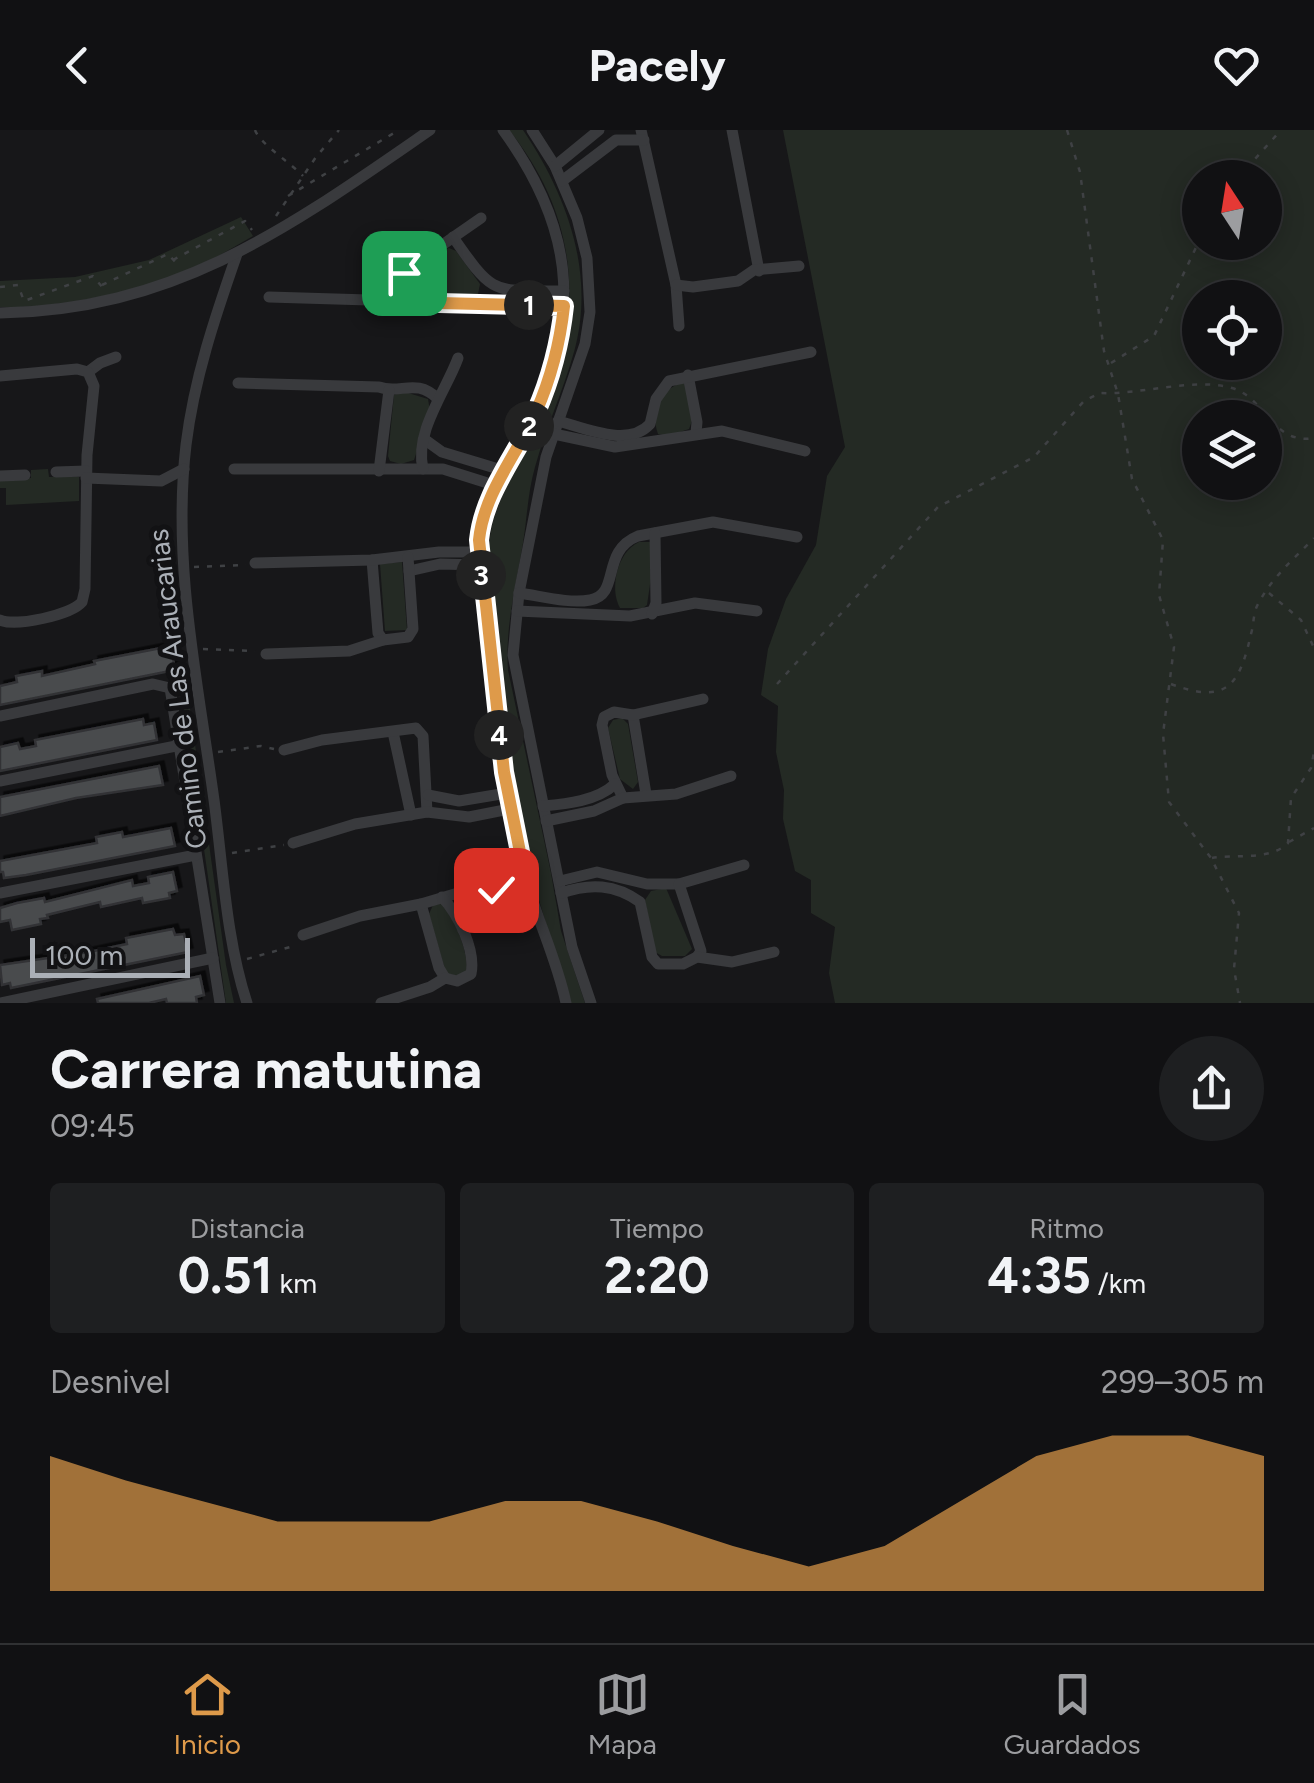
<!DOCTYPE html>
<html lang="es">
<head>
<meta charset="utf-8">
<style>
	:root { --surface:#111113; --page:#1e1f21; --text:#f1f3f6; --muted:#9c9da0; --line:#303133; --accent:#de9a4a }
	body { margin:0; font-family:Figtree,sans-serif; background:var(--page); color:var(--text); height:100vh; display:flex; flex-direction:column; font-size:38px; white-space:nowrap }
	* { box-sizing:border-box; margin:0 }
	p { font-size:32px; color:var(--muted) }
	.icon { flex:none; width:55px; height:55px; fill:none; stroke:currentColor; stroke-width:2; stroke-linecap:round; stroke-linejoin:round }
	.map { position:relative; height:873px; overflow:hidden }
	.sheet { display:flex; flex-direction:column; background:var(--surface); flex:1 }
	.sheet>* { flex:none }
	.needle { width:65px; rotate:348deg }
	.tools { position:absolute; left:1182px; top:30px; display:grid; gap:20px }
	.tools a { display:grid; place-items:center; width:100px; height:100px; border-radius:50%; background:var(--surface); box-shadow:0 5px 25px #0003,0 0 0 2px var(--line); font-size:50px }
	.scale { position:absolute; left:30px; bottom:25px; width:160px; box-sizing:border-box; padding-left:10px; border:5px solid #abb0b7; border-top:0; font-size:28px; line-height:35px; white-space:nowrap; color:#abb0b7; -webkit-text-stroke:8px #121214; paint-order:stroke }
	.pin { position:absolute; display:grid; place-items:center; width:85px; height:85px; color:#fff; margin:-42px; border-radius:20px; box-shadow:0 5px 15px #0006 }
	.km { position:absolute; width:50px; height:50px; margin:-25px; border-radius:50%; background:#222; color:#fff; font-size:28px; line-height:50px; text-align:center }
	.round { display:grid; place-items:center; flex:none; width:105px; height:105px; border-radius:52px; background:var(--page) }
	.headline { display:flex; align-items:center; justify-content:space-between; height:170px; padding:0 50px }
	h1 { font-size:55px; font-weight:700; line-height:75px }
	.figures { display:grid; grid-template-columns:repeat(3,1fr); gap:15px; height:170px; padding:10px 50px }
	.figures div { display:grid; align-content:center; border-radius:10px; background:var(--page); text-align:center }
	.figures b { font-size:50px; font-weight:700 }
	.figures small { font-size:28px; font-weight:400 }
	.figures p { font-size:28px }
	.chart { height:280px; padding:20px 50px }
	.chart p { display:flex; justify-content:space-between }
	.chart svg { width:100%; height:180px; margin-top:10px; fill:var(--accent); opacity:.7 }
	header { display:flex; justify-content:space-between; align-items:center; height:130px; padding:0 50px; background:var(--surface); font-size:45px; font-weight:700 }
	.menu { display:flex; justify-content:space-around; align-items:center; height:140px; border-top:2px solid var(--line); background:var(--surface); font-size:28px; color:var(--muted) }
	.menu a { display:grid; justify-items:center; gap:5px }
	.menu .on { color:var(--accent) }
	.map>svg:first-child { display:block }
	.green { fill:#242a24; fill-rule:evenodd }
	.building { fill:#494b4e; stroke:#313235; stroke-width:2.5; filter:url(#shadow) }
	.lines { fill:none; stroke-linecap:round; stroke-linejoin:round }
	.path { stroke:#3f4144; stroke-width:2.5; stroke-dasharray:5 8; stroke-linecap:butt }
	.street { stroke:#393a3d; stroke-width:11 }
	.route-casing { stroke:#fff; stroke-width:20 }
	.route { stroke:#de9a4a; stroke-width:12 }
	.labels { text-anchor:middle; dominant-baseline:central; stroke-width:10; stroke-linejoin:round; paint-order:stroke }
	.street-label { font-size:28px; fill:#abb0b7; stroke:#121214 }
</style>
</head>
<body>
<header><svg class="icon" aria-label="back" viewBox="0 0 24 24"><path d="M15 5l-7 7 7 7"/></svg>Pacely<svg class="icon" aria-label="heart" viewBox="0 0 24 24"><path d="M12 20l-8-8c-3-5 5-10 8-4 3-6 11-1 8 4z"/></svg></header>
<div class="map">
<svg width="1314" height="873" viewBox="0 0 1314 873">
	<defs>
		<filter id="shadow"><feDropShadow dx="4.5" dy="-4.5" stdDeviation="0" flood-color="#0009"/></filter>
	</defs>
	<rect width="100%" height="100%" fill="#171719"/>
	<g class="green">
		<path d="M509,0H523C567,65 596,144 574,222C563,261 546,298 535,337C528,361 527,388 523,413C516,455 505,497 508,540L551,743L561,801L585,873H570C555,819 536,767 524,712C510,650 503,587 497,524C494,489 487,453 489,418C491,372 519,339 537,300C584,194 584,93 509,0Z"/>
		<path d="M783,0H1314V873H835L829,843L835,797L811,783V750L795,741L783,689L784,660L776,622L778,576L761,565L768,519L786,469L816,415L827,346L845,317ZM1200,48H1265V112H1200ZM1200,168H1265V232H1200ZM1200,288H1265V352H1200Z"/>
		<path d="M241,87L253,106C235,116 217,128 198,136C144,161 60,179 0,177V151L75,147L149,130Z"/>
		<path d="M449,118L456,121L480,154L478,164L473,168L407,165C402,142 430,126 449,118Z"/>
		<path d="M685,252L693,288L689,299L668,306L658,304C650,283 662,256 685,252Z"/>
		<polygon points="405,262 428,269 430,281 414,330 401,334 390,331 388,326 394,265"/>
		<polygon points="48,339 49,347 79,347 79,371 6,375 6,358 0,358 0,349 31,348 31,340"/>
		<path d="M639,412H650L651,448L647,475L643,478H620C609,459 617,422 639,412Z"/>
		<polygon points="402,432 407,500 385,501 380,434"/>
		<polygon points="185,543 226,835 234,873 226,873 179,544"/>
		<polygon points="622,588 628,594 638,652 633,659 620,649 608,598 613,590"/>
		<polygon points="666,758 692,819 685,826 662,826 655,822 645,770 651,761"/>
		<path d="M444,773C455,793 467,817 467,840L460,846L448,844L445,840L429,784L433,775Z"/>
	</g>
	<g class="building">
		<polygon points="161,518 162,524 172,522 175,540 0,575 0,556 17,552 16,546 42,541 42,546 95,534 94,531"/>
		<polygon points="143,589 144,595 154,593 157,610 0,641 0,617 18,613 20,619 36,616 35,610"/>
		<polygon points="159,636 163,655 76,668 0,686 0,667"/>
		<polygon points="171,698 175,716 26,745 4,748 3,742 0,742 0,731 97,713 96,707 122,702 123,707"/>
		<polygon points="173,742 177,761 169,763 170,768 143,773 142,768 101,777 100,772 47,785 48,788 40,789 41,794 12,800 10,790 0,792 0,778 17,773 44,768 45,772 132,750 133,756 149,753 148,747"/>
		<polygon points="173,799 175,805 184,804 188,822 11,858 10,853 2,855 0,835 89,822 127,814 126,808"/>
		<polygon points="200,846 204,865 196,867 197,873 167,873 166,869 149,873 98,873 97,869"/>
	</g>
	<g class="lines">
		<g class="path">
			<path d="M255,0C260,14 291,33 303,46"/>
			<polyline points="1067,0 1080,42 1104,221 1118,264 1132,349 1163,410 1159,465 1174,517 1163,604 1169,672 1211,728 1239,783 1234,839 1240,873"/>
			<polyline points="1238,48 1281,0"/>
			<polyline points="288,66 399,0"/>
			<polyline points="276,86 316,27 339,0"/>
			<polyline points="173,130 245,91 252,100"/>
			<polyline points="102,155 168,124 178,135"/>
			<polyline points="0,157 18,155 24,171 93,146 103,158"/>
			<polyline points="1111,233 1154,206 1200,109"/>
			<polyline points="194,437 246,435"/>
			<polyline points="1269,463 1301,490 1314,518"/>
			<polyline points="203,519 255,521"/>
			<path d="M777,554L938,377L1034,327L1084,271L1100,263C1141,265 1194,247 1232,258C1266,268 1272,315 1314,308"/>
			<path d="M1171,554C1225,574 1239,558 1251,504C1254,494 1253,483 1258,474C1273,446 1293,430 1314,408"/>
			<polyline points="218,622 261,616 274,619"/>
			<polyline points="1289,712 1314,698"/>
			<polyline points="232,723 284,715"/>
			<path d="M1212,728C1236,724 1270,731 1288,713L1291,668L1311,638L1314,622"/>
			<polyline points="247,829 290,817 295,813"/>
		</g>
		<g class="street">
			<path d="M503,0C580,106 581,194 522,309C503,347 479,378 479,422C490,526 497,633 522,734C533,782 556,825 566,873"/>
			<polyline points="532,0 555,36 577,88 587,128 590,182 585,214 546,327 519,463 513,525 572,817 591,873"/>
			<polyline points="641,0 676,155 679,196"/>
			<polyline points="732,0 759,141"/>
			<polyline points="555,36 599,0"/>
			<polyline points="562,51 616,10 644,10"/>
			<path d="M453,107C495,168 493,160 564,161"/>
			<path d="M237,124C215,187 194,249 186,315C172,434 198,553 214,670C223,737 226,809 247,873"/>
			<polyline points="676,155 693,157 738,151 754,140 799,136"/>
			<polyline points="269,167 564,176"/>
			<polyline points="398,172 399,154 409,138 481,88"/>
			<path d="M0,183C177,180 291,96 430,0"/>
			<polyline points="88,242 100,233 116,227"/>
			<polyline points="688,245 697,292 696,303"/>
			<path d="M0,246L77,239L88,242L94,256L87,325L85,459L82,472C71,485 16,497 0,490"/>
			<path d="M238,253L379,257C400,265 416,247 438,269"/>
			<path d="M558,291C585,298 628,318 650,294L656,269L669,251L811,222"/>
			<polyline points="554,304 615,317 722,301 805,321"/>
			<polyline points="424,309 442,322 505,341"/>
			<polyline points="234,339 443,339 497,356"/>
			<path d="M423,339C414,302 446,261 458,228"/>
			<polyline points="379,341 389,260"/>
			<polyline points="56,342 86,341"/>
			<polyline points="0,346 25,345"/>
			<polyline points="86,348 161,351 184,339"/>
			<polyline points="372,430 378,503 383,510"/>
			<polyline points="255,433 372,430 439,422 479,422"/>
			<polyline points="409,441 440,434 480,435"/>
			<path d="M519,463C541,466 569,474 590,470C621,465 600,421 638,406L713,392L797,407"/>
			<polyline points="517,481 630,486 695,473 757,481"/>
			<polyline points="652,484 656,473 655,403"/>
			<polyline points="266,524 349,521 383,510 408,507 413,499 408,427"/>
			<polyline points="633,585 646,664"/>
			<polyline points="0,586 153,554 170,558 220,873"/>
			<polyline points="393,602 411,685"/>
			<polyline points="284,620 322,610 416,598 423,606 427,682"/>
			<polyline points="0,651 181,615"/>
			<polyline points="428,665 459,671 507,663"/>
			<polyline points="623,668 612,645 602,595 604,587 614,582 633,585 703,569"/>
			<path d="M543,676C566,674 597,671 615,654"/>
			<polyline points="546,691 594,681 623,668 676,664 731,646"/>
			<polyline points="293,713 355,694 427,682 469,687 510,679"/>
			<polyline points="560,751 597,742 647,754 679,754 744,735"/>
			<polyline points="679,754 701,821 697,827"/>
			<polyline points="0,763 196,725"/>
			<path d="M561,763C590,753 615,754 640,772L652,827L658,834H683L697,827L732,832L774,822"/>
			<polyline points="421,774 439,838 445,848"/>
			<path d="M463,800C471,769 496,757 526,751"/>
			<polyline points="303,805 360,786 421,774 458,763 522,735"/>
			<polyline points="0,873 213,828"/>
			<path d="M381,873L430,857L445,848L457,851L471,844C476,820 458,784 442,767"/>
		</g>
	</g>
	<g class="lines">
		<defs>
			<path id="route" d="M404,143L399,154L398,172L564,176C560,213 551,248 536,282C517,325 484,362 479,410L504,642L526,752L496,760"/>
		</defs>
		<use href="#route" class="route-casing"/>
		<use href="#route" class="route"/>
	</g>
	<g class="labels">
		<g class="street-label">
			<text transform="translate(177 559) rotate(-97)">Camino de Las Araucarias</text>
		</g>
	</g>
</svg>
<div class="tools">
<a><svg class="needle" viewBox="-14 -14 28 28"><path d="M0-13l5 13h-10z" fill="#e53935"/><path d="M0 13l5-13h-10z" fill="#9c9da0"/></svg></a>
<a><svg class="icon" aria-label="locate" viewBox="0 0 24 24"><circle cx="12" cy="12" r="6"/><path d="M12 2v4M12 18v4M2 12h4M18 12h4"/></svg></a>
<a><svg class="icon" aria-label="layers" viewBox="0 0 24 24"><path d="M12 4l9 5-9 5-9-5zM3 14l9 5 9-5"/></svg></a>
</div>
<div class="scale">100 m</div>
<div class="pin" style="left:404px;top:143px;background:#1e9e55"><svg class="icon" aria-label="arrive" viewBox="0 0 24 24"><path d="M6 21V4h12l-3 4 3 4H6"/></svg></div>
<div class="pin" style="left:496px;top:760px;background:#d93025"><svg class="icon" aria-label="check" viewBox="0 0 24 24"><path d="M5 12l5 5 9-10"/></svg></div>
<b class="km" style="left:529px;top:175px">1</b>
<b class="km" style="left:529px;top:296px">2</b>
<b class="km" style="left:481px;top:445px">3</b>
<b class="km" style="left:499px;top:605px">4</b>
</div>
<section class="sheet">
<div class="headline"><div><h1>Carrera matutina</h1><p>09:45</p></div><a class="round"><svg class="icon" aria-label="share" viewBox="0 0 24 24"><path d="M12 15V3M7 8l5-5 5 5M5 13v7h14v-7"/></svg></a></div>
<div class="figures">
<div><p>Distancia</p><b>0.51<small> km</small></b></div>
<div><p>Tiempo</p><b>2:20</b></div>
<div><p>Ritmo</p><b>4:35<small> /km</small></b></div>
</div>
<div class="chart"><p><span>Desnivel</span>299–305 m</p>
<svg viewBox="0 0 160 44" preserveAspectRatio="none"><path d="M0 44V11L10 17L20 22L30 27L40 27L50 27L60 22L70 22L80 27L90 33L100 38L110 33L120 22L130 11L140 6L150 6L160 11V44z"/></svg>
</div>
</section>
<nav class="menu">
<a class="on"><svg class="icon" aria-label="home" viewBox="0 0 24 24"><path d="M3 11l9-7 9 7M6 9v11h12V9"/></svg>Inicio</a>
<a><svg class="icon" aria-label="map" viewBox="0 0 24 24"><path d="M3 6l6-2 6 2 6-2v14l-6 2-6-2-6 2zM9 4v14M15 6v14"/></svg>Mapa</a>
<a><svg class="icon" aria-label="saved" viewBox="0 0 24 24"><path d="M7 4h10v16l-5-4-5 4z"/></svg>Guardados</a>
</nav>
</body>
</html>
